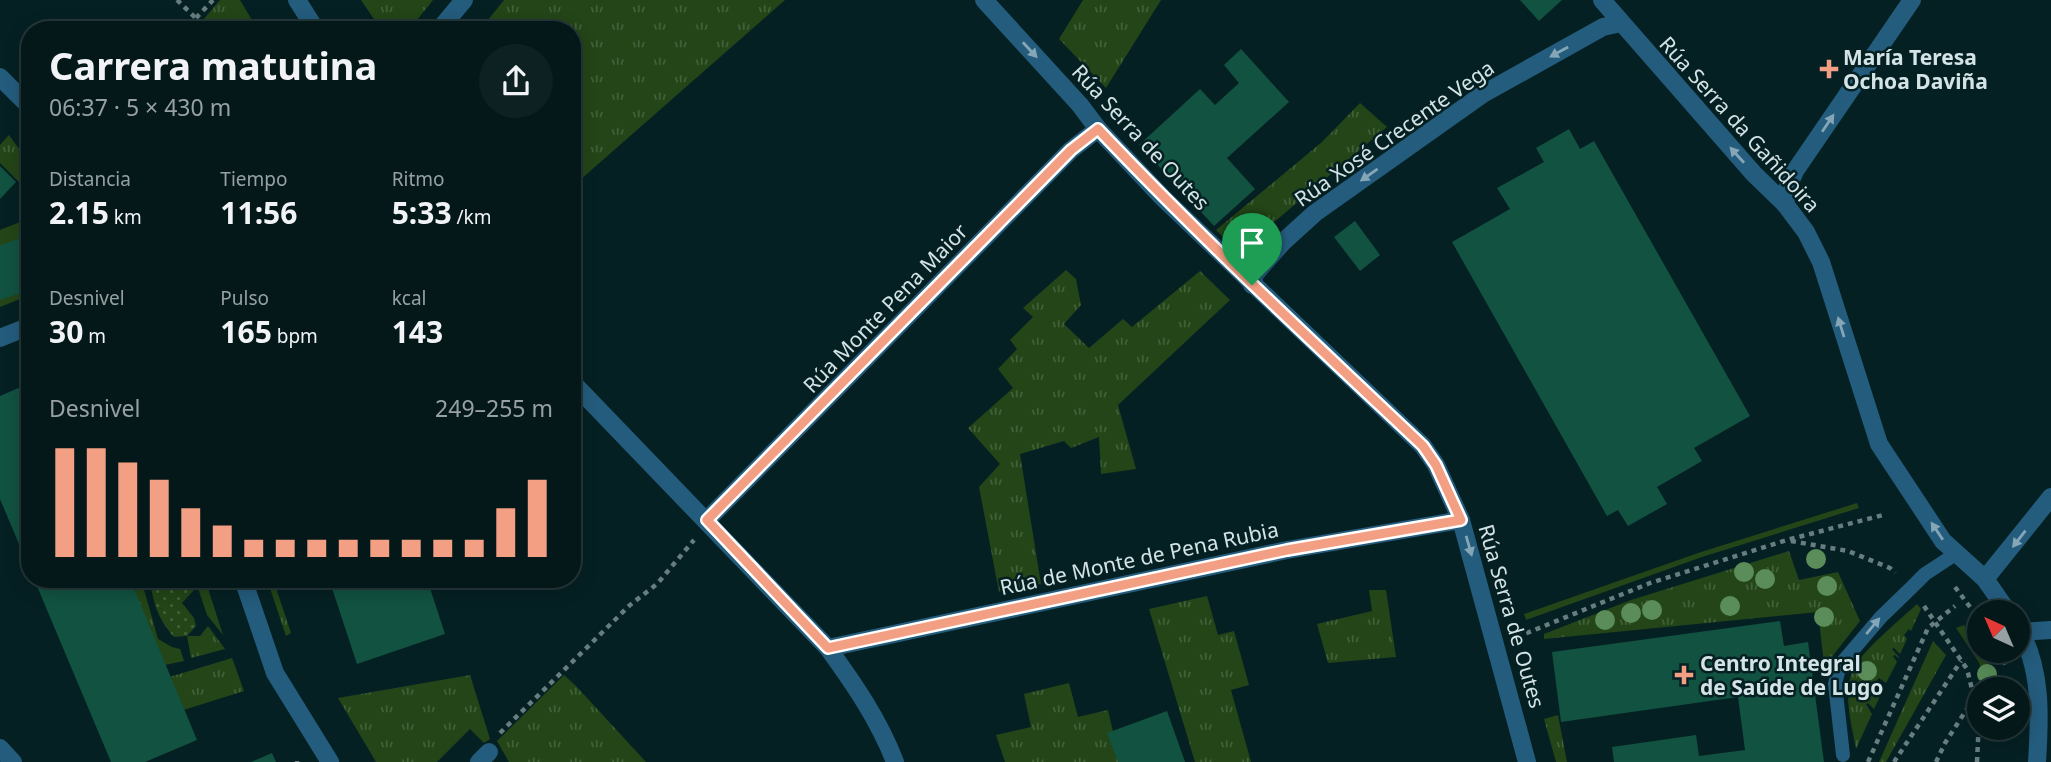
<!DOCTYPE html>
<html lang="es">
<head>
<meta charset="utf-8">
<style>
	:root { --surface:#04181a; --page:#0d2123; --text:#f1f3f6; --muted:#97a0a2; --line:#253739; --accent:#f39f84 }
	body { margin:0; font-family:"Noto Sans",sans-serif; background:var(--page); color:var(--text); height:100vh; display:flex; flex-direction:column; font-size:26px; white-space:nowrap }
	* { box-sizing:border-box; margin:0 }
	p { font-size:23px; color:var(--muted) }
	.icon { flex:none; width:38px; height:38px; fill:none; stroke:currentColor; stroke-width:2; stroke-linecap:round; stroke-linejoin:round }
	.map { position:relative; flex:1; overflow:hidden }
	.panel { position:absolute; left:21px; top:21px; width:560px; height:567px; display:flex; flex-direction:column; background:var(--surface); border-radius:28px; box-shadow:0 4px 18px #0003,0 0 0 2px var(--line) }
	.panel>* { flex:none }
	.needle { width:46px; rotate:316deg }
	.tools { position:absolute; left:1967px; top:600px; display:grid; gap:14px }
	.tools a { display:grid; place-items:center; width:63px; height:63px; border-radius:50%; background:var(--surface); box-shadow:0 4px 18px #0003,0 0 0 2px var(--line); font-size:35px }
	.pin { position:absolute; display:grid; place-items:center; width:60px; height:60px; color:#fff; margin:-72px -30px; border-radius:50% 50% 50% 0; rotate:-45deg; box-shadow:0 0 7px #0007 }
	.pin .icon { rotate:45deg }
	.round { display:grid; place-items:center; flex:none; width:74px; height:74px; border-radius:37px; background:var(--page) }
	.headline { display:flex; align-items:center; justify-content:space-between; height:119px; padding:0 28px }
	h1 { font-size:38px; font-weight:700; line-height:52px }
	.metrics { display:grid; grid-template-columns:repeat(3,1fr); gap:10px; height:119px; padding:7px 28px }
	.metrics div { display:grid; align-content:center }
	.metrics b { font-size:30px; font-weight:700 }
	.metrics small { font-size:19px; font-weight:400 }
	.metrics p { font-size:19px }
	.chart { height:196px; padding:14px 28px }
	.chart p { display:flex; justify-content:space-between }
	.chart svg { width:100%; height:126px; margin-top:7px; stroke:var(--accent); stroke-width:6 }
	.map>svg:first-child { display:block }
	.grass { fill:url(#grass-tufts) }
	.park { fill:url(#park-dots) }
	.garden { fill:#234517 }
	.building { fill:#125241 }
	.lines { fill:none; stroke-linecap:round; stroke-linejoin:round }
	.path { stroke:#687d80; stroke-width:4.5; stroke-dasharray:5 5; stroke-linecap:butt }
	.service { stroke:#245c7d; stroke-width:14 }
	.minor { stroke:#245c7d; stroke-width:18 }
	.tertiary { stroke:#245c7d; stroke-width:18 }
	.tree { fill:#5a8d5a }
	.oneway { fill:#85a6b6 }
	.route-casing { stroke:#fff; stroke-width:14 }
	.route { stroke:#f39f84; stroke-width:9 }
	.poi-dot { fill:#f39f84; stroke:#052023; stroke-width:2.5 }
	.labels { text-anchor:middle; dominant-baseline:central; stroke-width:5; stroke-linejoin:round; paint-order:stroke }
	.poi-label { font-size:21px; font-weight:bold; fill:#d4e3e5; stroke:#052023; text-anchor:start }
	.street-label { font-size:21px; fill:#d4e3e5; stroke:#052023 }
</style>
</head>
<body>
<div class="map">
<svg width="2051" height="762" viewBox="0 0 2051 762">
	<defs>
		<pattern id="grass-tufts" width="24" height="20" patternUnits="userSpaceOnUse" patternTransform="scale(1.75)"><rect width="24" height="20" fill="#234517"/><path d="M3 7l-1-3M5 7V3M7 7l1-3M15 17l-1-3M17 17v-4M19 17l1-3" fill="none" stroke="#426039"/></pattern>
		<pattern id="park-dots" width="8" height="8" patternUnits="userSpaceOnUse" patternTransform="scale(1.75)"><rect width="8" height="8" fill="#234517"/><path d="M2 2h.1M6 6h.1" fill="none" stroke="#426039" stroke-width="1.8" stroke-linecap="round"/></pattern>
	</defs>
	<rect width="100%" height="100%" fill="#052023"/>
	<g class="grass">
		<polygon points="220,0 240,0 258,30 213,30 203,20"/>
		<polygon points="361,0 433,0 409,30 380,28"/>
		<polygon points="504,0 785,0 572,187 572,30 480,30"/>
		<polygon points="1083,0 1161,0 1106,88 1059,39"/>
		<polygon points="1360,103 1387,127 1242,249 1231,245 1216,230 1322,142"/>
		<polygon points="9,135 30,164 30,187 25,188 0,163 0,145"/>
		<polygon points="30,218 30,295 0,307 0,230"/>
		<polygon points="1066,270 1076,279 1081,305 1064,324 1089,348 1123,319 1132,327 1200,271 1230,300 1118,405 1136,469 1101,474 1099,437 1071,448 1064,441 1020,454 1041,584 999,592 979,487 1000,464 968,428 1013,388 998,369 1017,349 1010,340 1033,317 1023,308"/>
		<polygon points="1789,551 1799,580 1838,572 1860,621 1834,654 1825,672 1818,612 1544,639 1544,634 1631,600"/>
		<polygon points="131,579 141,579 158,639 172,647 180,649 184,661 160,666"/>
		<polygon points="195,579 205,579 223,635 207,615"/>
		<polygon points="267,579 273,579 291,633 286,636"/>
		<polygon points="1369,590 1386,590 1396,657 1328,663 1317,624 1372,611"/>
		<polygon points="1207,596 1218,635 1234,631 1249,685 1231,690 1251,762 1195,762 1149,609"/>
		<path d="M1917,604L1921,609L1911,631L1909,629L1904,635L1907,639L1900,654L1894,648L1892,649L1899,657L1898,658L1895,655L1893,656L1897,662L1886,683L1879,678L1877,680L1883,690L1874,709L1868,703L1866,704L1872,714L1856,749C1852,725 1843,696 1852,672C1859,653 1900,620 1917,604Z"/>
		<polygon points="208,626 225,649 191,658 187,636 200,636"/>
		<polygon points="1933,641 1946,655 1886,762 1879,762"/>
		<polygon points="232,658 244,691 174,713 163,679"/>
		<polygon points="470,675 490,739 484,743 470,729 437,762 376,762 338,698"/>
		<polygon points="564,675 576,686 646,762 509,762 497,741"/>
		<polygon points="1069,683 1078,717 1108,710 1120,762 1005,762 996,735 1031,727 1024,694"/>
		<polygon points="1558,715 1567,762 1556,762 1544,719"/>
	</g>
	<path class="park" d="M150,579H188L194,590L182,603L194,618L196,626L187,636L174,637C158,619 153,603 150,579Z"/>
	<g class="garden">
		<polygon points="1857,503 1859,508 1702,557 1526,620 1524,614 1701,552"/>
		<polygon points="1964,625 1987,659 1998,689 1990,689 1978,661 1956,628"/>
	</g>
	<g class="building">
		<polygon points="1520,0 1562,0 1539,21"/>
		<polygon points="1241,49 1289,102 1227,158 1255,189 1214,226 1139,145 1200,89 1215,105 1239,83 1224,65"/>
		<polygon points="1569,129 1580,149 1594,141 1750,416 1694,448 1702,461 1657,487 1667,504 1628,526 1618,510 1607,516 1452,242 1510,209 1497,188 1544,162 1536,148"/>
		<polygon points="0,166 16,182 0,199"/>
		<polygon points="1355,221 1380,255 1360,271 1334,237"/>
		<polygon points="30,235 30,290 0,300 0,245"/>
		<polygon points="30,383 30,570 0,499 0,396"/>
		<polygon points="34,579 130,579 197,740 145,762 111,762"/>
		<polygon points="329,579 427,579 445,634 357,664"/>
		<polygon points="1780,621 1784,646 1808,642 1824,762 1614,762 1612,747 1696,735 1699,756 1745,750 1738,697 1561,722 1552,652"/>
		<polygon points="1167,711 1185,762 1118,762 1107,733"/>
		<polygon points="272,753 276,762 251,762"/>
	</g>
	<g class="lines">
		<g class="path">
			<polyline points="177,0 208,30"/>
			<polyline points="196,18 213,0"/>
			<polyline points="1791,541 1848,551 1890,568 1895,573"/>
			<polyline points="1955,587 1979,619"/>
			<polyline points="1924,606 1967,669 1979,718"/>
			<polyline points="1517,637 1650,583 1787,540 1883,515"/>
			<polyline points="1999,651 2006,666"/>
			<polyline points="500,733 630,605 657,584 694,540"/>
			<polyline points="297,761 297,762"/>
			<polyline points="1868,762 1928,628 1955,606"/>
			<polyline points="1894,762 1961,661"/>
			<polyline points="1936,762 1945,743 1974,698"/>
			<polyline points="1977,762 1979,720"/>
		</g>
		<polyline class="service" points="1843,755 1835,684 1840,665 1881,617 1911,588 1925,574 1957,553"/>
		<g class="minor">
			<polyline points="984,0 1080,105 1098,129 1163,198 1423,446 1436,465 1461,520 1527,762"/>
			<polyline points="1602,0 1754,174 1785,204 1806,232 1821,262 1879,444 1943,541 1985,579 2008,612"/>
			<polyline points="439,30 464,0"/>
			<polyline points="0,77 30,107"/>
			<polyline points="1785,204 1787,189 1795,171 1912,0"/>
			<polyline points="1252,285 1255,274 1283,242 1315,213 1483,94 1603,27 1621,23"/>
			<polyline points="0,338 30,326"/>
			<polyline points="707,520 1071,150 1098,129"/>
			<polyline points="243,579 275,673 330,762"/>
			<polyline points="1985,579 2051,497"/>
			<path d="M2018,627C2042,668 2040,716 2037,762"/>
			<polyline points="2021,632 2051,630"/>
			<polyline points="828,648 1287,550 1461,520"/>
			<polyline points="0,748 13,762"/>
			<polyline points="479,762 489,752"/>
		</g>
		<g class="tertiary">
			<polyline points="297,0 316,30"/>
			<path d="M572,382L828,648C854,684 879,720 895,762"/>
		</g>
	</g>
	<g class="tree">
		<circle cx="1816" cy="559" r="10"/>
		<circle cx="1744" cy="572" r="10"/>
		<circle cx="1765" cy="579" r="10"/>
		<circle cx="1827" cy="586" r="10"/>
		<circle cx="1730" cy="606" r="10"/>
		<circle cx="1652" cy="610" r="10"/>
		<circle cx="1631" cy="613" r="10"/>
		<circle cx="1824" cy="617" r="10"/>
		<circle cx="1605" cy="620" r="10"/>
		<circle cx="1867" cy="671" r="10"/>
		<circle cx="1987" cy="674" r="10"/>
	</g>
	<defs><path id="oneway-solid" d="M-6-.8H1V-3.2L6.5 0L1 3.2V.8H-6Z" transform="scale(1.75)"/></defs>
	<g class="oneway">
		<use href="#oneway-solid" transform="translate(1030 50) rotate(47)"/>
		<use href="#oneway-solid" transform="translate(1559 52) rotate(151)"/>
		<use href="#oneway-solid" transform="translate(1828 123) rotate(-56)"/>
		<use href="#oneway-solid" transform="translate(1737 155) rotate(-132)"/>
		<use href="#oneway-solid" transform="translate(1369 175) rotate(145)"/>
		<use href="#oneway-solid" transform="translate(1841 327) rotate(-107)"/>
		<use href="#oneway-solid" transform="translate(1937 531) rotate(-124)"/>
		<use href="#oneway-solid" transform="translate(2019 539) rotate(128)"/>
		<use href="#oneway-solid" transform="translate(1469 546) rotate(74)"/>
		<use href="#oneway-solid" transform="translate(1873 626) rotate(-50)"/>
	</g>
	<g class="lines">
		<defs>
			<path id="route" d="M1098,129C1202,239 1313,342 1423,446L1436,465L1461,520L1287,550L828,648L707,520L1071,150Z"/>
		</defs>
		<use href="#route" class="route-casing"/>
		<use href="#route" class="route"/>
	</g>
	<g class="poi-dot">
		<path d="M1825.5 58.5h7v7h7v7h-7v7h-7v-7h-7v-7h7z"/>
		<path d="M1680.5 664.5h7v7h7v7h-7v7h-7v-7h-7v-7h7z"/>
	</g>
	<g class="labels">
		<g class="poi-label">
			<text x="1843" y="57">María Teresa<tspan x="1843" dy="24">Ochoa Daviña</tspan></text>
			<text x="1700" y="663">Centro Integral<tspan x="1700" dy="24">de Saúde de Lugo</tspan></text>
		</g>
		<g class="street-label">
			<text transform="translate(1740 124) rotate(48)">Rúa Serra da Gañidoira</text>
			<text transform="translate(1394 133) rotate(-35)">Rúa Xosé Crecente Vega</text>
			<text transform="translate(1141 137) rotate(47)">Rúa Serra de Outes</text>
			<text transform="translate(885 308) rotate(-46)">Rúa Monte Pena Maior</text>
			<text transform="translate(1139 558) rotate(-12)">Rúa de Monte de Pena Rubia</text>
			<text transform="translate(1512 616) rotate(74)">Rúa Serra de Outes</text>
		</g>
	</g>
</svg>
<div class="tools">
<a><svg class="needle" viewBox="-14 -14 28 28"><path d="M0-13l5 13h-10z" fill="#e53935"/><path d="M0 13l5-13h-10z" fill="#97a0a2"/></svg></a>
<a><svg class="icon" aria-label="layers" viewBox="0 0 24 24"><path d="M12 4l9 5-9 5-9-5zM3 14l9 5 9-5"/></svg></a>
</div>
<div class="pin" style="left:1252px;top:285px;background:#1e9e55"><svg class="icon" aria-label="arrive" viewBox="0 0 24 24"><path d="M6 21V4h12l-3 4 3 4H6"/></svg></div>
<section class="panel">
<div class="headline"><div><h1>Carrera matutina</h1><p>06:37 · 5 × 430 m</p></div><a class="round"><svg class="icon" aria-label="share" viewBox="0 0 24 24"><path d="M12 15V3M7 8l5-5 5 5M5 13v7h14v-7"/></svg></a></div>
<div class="metrics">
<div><p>Distancia</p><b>2.15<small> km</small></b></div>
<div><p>Tiempo</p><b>11:56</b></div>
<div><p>Ritmo</p><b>5:33<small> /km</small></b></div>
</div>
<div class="metrics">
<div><p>Desnivel</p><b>30<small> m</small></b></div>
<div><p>Pulso</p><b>165<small> bpm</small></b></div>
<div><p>kcal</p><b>143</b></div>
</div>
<div class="chart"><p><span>Desnivel</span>249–255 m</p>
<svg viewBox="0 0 160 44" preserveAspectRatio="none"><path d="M5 44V6M15 44V6M25 44V11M35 44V17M45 44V27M55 44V33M65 44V38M75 44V38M85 44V38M95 44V38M105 44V38M115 44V38M125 44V38M135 44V38M145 44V27M155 44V17"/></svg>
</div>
</section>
</div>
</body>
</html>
